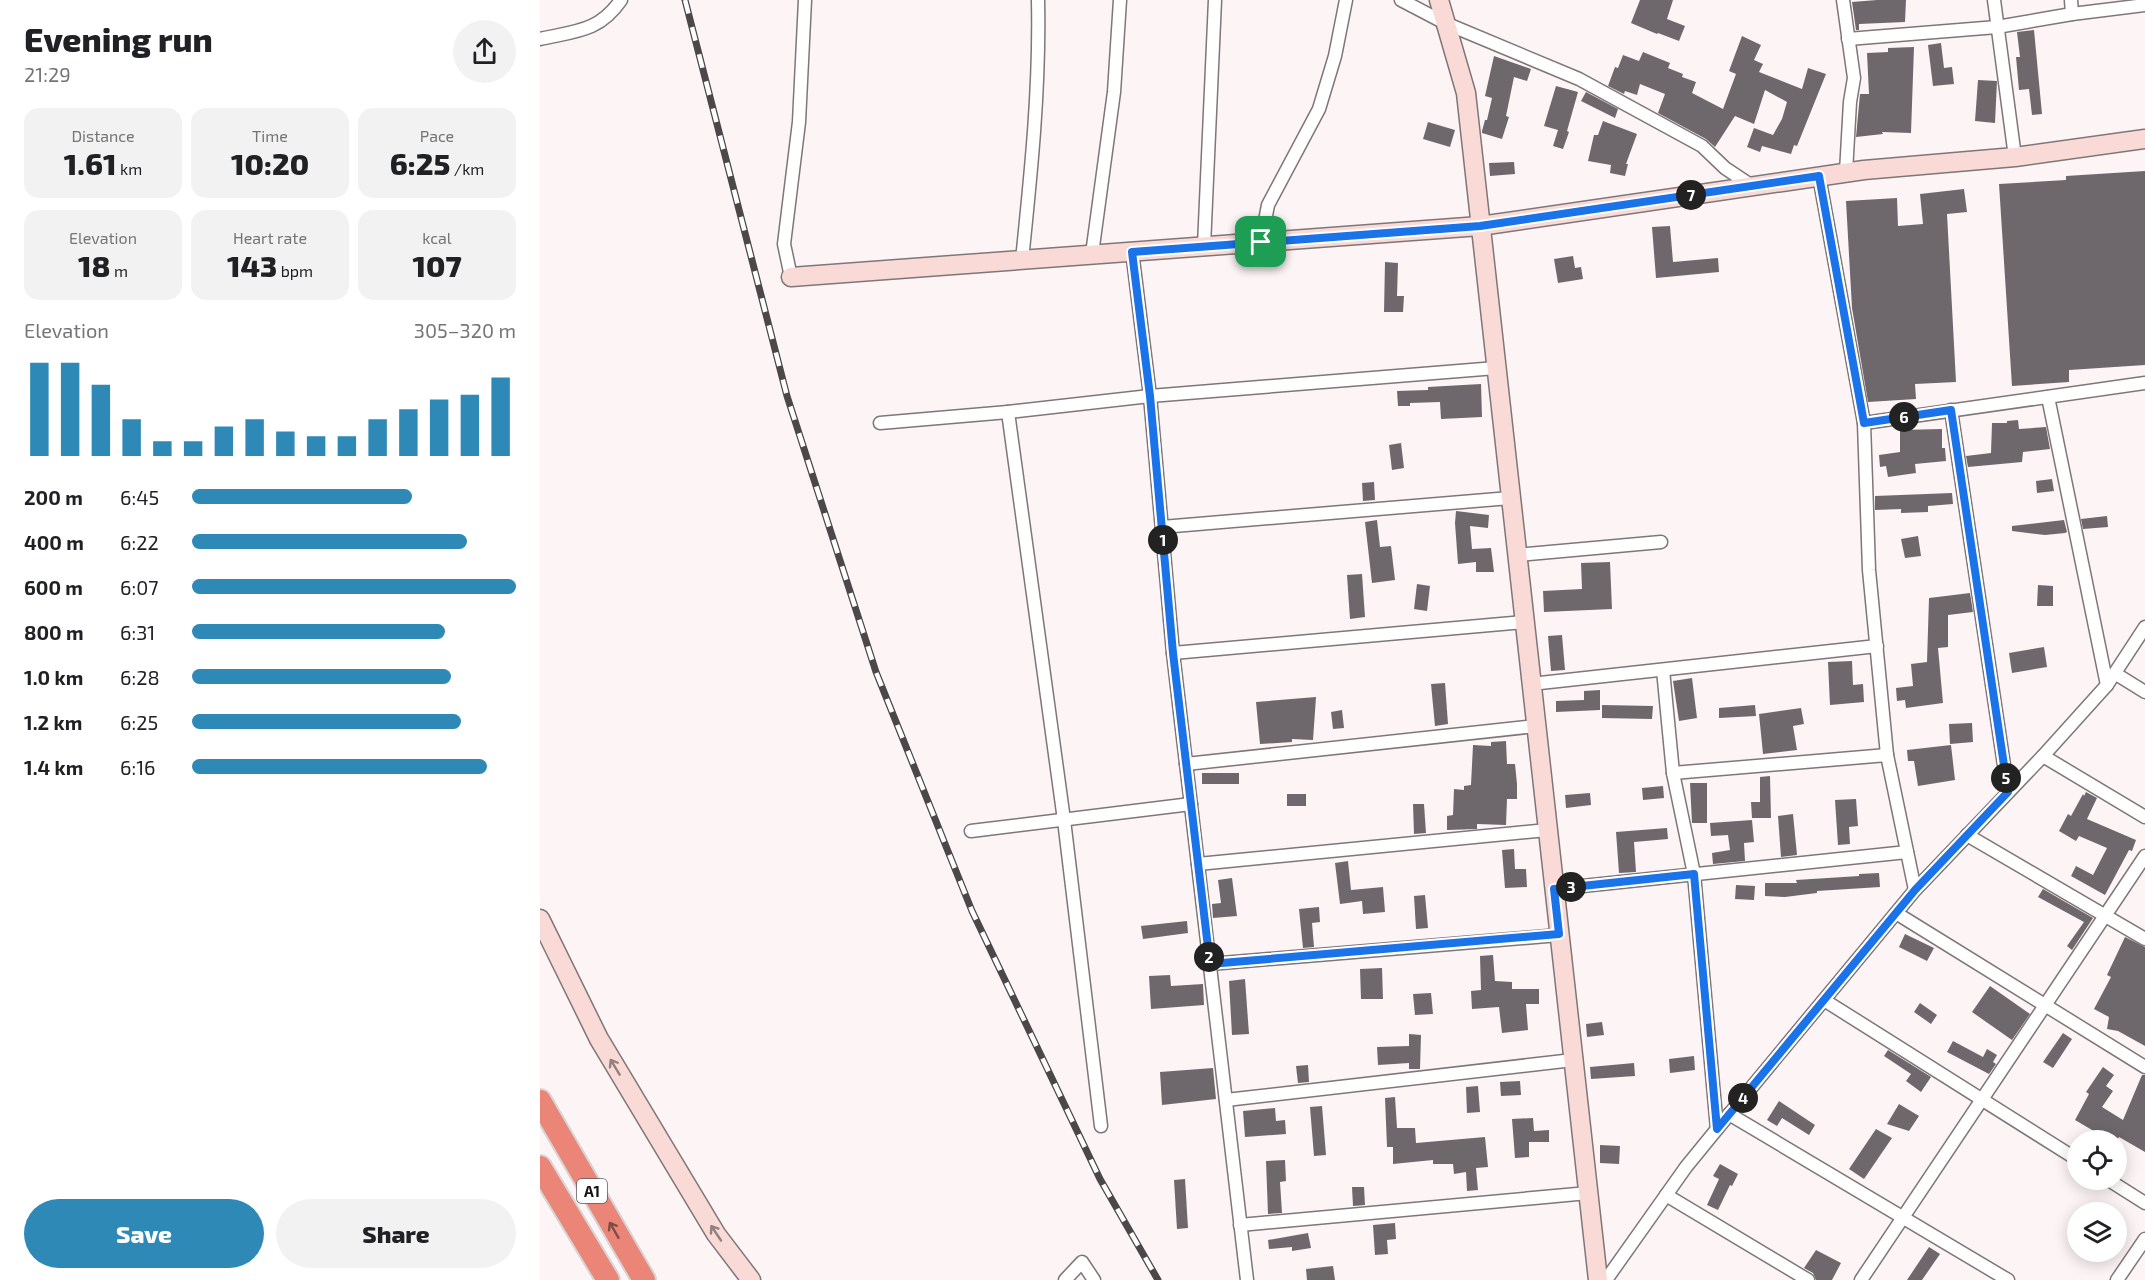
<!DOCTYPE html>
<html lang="en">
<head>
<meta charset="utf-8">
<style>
	:root { --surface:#fff; --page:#f2f2f2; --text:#202124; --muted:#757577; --accent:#2f89b7 }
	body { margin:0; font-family:"Exo 2",sans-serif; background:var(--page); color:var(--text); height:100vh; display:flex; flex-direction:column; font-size:22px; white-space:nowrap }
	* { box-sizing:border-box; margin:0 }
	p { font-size:20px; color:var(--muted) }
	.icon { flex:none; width:33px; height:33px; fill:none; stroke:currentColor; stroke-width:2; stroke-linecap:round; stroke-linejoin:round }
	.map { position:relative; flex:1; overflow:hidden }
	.drawer { display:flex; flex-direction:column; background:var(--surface); width:540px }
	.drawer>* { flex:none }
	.fabs { position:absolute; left:1527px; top:1130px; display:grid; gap:12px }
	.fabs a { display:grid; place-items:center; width:60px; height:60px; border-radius:50%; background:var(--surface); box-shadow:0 3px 15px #0003; font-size:30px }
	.pin { position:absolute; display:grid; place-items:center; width:51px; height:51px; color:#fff; margin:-26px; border-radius:12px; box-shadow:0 3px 9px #0006 }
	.km { position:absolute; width:30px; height:30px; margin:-15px; border-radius:50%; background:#222; color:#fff; font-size:16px; line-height:30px; text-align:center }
	.round { display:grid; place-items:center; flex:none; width:63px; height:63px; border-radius:32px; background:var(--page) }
	.summary { display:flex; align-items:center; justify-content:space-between; height:102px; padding:0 24px }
	h1 { font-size:33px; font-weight:800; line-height:45px }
	.metrics { display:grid; grid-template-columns:repeat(3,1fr); gap:9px; height:102px; padding:6px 24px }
	.metrics div { display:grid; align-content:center; border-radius:15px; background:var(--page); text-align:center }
	.metrics b { font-size:30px; font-weight:800 }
	.metrics small { font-size:16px; font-weight:400 }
	.metrics p { font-size:16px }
	.chart { height:168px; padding:12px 24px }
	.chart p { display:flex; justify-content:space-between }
	.chart svg { width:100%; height:108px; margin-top:6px; stroke:var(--accent); stroke-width:6 }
	.primary-button { display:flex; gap:12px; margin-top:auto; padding:12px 24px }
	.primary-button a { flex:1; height:69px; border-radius:36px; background:var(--accent); color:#fff; font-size:24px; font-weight:800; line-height:69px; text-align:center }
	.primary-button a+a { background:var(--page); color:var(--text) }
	ul { padding:0 24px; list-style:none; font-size:20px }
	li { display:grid; grid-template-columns:96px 72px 1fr; align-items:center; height:45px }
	li i { height:15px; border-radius:8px; background:var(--accent) }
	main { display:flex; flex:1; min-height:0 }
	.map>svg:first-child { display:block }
	.building { fill:#6e686c }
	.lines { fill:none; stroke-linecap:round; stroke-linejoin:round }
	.street-casing { stroke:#7e7677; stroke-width:15 }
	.secondary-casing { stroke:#7e7677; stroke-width:21 }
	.highway-casing { stroke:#d5d5d5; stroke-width:26 }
	.street { stroke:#fff; stroke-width:12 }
	.secondary { stroke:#f9dad6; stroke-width:18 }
	.highway { stroke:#eb8577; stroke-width:22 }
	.rail-casing { stroke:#4c4748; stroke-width:7 }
	.rail { stroke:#fff; stroke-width:4.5; stroke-dasharray:14; stroke-linecap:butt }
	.oneway { stroke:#93817f }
	.oneway2 { stroke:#814c46 }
	.route-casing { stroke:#fff; stroke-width:12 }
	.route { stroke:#1a73e8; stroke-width:8 }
	.labels { text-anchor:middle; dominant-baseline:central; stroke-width:4.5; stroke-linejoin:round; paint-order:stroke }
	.shield { fill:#fff; stroke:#5d5a5b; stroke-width:1.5 }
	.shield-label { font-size:15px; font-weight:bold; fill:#171415 }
</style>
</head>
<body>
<main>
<section class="drawer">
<div class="summary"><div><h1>Evening run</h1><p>21:29</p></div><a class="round"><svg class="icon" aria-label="share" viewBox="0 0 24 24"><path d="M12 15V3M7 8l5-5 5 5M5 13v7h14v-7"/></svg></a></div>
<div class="metrics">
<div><p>Distance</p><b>1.61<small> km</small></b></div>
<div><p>Time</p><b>10:20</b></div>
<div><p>Pace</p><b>6:25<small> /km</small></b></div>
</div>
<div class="metrics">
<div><p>Elevation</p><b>18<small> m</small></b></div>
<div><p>Heart rate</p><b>143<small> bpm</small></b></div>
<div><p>kcal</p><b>107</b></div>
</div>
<div class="chart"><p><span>Elevation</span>305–320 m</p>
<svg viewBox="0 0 160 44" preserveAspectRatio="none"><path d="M5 44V6M15 44V6M25 44V15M35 44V29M45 44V38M55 44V38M65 44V32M75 44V29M85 44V34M95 44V36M105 44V36M115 44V29M125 44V25M135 44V21M145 44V19M155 44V12"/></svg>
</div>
<ul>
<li><b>200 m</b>6:45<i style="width:68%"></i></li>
<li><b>400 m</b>6:22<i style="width:85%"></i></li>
<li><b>600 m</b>6:07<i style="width:100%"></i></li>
<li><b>800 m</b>6:31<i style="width:78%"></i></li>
<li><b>1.0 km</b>6:28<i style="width:80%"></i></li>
<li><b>1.2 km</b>6:25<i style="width:83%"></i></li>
<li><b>1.4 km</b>6:16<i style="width:91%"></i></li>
</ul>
<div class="primary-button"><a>Save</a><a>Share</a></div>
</section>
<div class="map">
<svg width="1605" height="1280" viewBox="0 0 1605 1280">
	<rect width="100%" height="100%" fill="#fdf4f6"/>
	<g class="building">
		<polygon points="1100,0 1133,0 1127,19 1145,26 1139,41 1118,33 1117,34 1091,23"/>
		<polygon points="1337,0 1366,0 1365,22 1319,24 1319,30 1316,30 1312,2"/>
		<polygon points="1494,30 1502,114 1492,115 1489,89 1479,90 1476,57 1480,57 1477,32"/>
		<polygon points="1202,36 1221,45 1214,60 1223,64 1219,72 1262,89 1268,68 1286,74 1257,146 1254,145 1251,154 1222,146 1220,152 1207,147 1214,128 1233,135 1242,119 1247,102 1225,90 1214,124 1195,116 1175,147 1166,139 1118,113 1125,94 1100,84 1097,95 1085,91 1084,94 1068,86 1075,67 1078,68 1083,55 1099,61 1103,52 1130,63 1128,68 1143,74 1142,77 1156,82 1152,93 1183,109 1196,74 1189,71"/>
		<polygon points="1401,43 1404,68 1412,67 1414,84 1393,86 1388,45"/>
		<polygon points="1374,47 1371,133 1342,132 1343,134 1316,137 1320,94 1329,94 1327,53 1348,52 1348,48"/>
		<polygon points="954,56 991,69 987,81 974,77 966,116 969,117 962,139 942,133 942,131 945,120 947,120 952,98 945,96"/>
		<polygon points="1438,80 1457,81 1455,123 1435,121"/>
		<polygon points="1016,86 1038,92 1027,131 1029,132 1023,149 1013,146 1018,130 1004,126"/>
		<polygon points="1046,92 1078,109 1075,118 1041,101"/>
		<polygon points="1063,121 1097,134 1086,164 1088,164 1085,176 1070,173 1071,165 1048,161 1054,135 1058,135"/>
		<polygon points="888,122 915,130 910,147 883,139"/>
		<polygon points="974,162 975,174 950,176 949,163"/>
		<polygon points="1605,171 1605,365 1529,370 1529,382 1472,386 1459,184 1526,180 1526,176"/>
		<polygon points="1424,189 1427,212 1407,214 1416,382 1375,384 1376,399 1328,402 1312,308 1306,201 1357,198 1358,226 1383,224 1380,194"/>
		<polygon points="1130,226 1133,262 1178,258 1179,272 1116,278 1112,227"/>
		<polygon points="1033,256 1035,268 1041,267 1043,279 1018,283 1014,259"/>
		<polygon points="845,262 858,263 857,296 864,296 863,312 844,312"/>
		<polygon points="941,384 942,417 901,419 900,402 870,403 870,406 858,406 857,391 888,390 888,387"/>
		<polygon points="1478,420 1479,429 1506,427 1510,449 1483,452 1482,462 1428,467 1426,456 1451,453 1452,423 1467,423 1467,421"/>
		<polygon points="1402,429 1402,448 1405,448 1406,461 1375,464 1376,473 1348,477 1346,466 1340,467 1339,455 1360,452 1360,430"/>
		<polygon points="861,443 864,468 852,470 849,445"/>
		<polygon points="1512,479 1514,491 1497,493 1496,481"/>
		<polygon points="834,482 835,500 823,501 822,483"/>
		<polygon points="1412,493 1413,504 1388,506 1388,512 1361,513 1361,509 1335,510 1335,496"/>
		<polygon points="916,511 949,515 948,528 930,526 932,549 951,548 954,572 936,572 936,562 918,564 915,523"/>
		<polygon points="1567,516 1568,527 1543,529 1541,519"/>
		<polygon points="837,520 840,547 851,546 855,580 832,583 825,522"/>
		<polygon points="1524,520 1527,532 1525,533 1505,535 1472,531 1472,526"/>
		<polygon points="1378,536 1381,556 1365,558 1361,539"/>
		<polygon points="1070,562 1072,609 1004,612 1003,591 1042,589 1041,563"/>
		<polygon points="822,574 825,617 810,619 807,575"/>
		<polygon points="877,584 890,586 887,611 874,609"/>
		<polygon points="1498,585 1513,586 1513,606 1497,606"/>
		<polygon points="1430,593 1433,612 1408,615 1408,647 1398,648 1403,703 1366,708 1365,700 1357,701 1356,688 1373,686 1371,664 1387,662 1389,598"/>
		<polygon points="1022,635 1025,670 1011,671 1008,636"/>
		<polygon points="1504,647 1507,667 1472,673 1469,653"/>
		<polygon points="1312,661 1313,685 1323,684 1324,702 1290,705 1288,662"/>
		<polygon points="1152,678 1157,718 1139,721 1133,681"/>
		<polygon points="905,683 908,724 895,726 891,684"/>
		<polygon points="1060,690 1060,710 1016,712 1016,701 1044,700 1044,691"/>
		<polygon points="776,697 773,740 752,739 752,742 720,744 716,702"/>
		<polygon points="1062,705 1113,706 1112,719 1062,718"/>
		<polygon points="1215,705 1216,716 1179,718 1179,708"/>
		<polygon points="1261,708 1264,724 1253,726 1257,750 1223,754 1219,714"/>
		<polygon points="802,710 804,728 793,729 791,712"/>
		<polygon points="1432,723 1433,742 1410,744 1409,724"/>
		<polygon points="966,741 967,764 975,764 977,784 977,799 967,799 966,825 937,824 937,829 907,830 907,816 913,815 914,789 924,790 924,786 931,785 933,745 951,746 951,742"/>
		<polygon points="1411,745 1415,780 1378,786 1374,761 1368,761 1367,750"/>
		<rect x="662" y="773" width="37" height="11"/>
		<polygon points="1230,776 1231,818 1212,818 1211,802 1220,802 1220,777"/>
		<polygon points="1150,783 1167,783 1167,823 1152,823"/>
		<polygon points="1123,786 1124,798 1103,800 1102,788"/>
		<polygon points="1546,792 1557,798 1547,819 1596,840 1592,851 1589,850 1565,895 1531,876 1536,866 1553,875 1567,848 1539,836 1536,841 1519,831 1528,814 1531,816 1543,794 1544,796"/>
		<polygon points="1050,793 1051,805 1026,808 1025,795"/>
		<rect x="747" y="794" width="19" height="12"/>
		<polygon points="1316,799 1318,826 1309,827 1310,844 1298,845 1295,800"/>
		<polygon points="873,804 884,804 886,833 874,834"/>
		<polygon points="1253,814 1257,855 1241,857 1238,816"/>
		<polygon points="1212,820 1214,842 1204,843 1205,861 1173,864 1172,853 1190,850 1188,835 1171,836 1170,823"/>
		<polygon points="1127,828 1128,839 1094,842 1096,872 1079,873 1076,832"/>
		<polygon points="974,849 975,869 986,869 987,887 965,888 962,850"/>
		<polygon points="808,861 811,890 843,887 845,912 823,914 822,901 800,904 795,863"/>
		<polygon points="1339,873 1340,887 1277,891 1277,893 1245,897 1225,896 1225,883 1257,883 1256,880 1319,876 1319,874"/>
		<polygon points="692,878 697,916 673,918 672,904 681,903 678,880"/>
		<polygon points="1196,885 1215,886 1214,900 1195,899"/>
		<polygon points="1503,889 1553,918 1532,950 1527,946 1544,922 1498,897"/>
		<polygon points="885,895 888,928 876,929 874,896"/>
		<polygon points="779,907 780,922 772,923 774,947 763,948 759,909"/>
		<polygon points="647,921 648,933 603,939 601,926"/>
		<polygon points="1365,934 1394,948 1387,961 1359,947"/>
		<polygon points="1585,937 1605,947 1605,1046 1578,1031 1567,1029 1569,1017 1554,1009 1571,977 1567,975"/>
		<polygon points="953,955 955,981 972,982 972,989 999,989 999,1004 986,1004 988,1030 962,1033 959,1007 932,1009 931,991 941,990 940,956"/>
		<polygon points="842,968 843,999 821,999 820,969"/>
		<polygon points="630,975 631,986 663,984 664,1005 611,1009 609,976"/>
		<polygon points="705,979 709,1034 692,1035 689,981"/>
		<polygon points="1450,986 1490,1014 1472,1040 1432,1012"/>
		<polygon points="891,993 893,1014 875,1015 873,994"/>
		<polygon points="1380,1003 1397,1015 1391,1024 1374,1012"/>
		<polygon points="1062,1022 1064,1035 1047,1037 1046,1024"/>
		<polygon points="1523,1033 1532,1039 1513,1068 1503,1062"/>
		<polygon points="869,1034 881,1035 880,1069 869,1069 869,1063 838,1065 837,1047 869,1046"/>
		<polygon points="1413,1041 1443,1057 1447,1049 1457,1055 1453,1062 1456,1064 1449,1074 1407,1052"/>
		<polygon points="1348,1050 1391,1077 1381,1092 1366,1081 1371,1074 1344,1056"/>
		<polygon points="1154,1056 1155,1070 1130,1073 1129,1059"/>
		<polygon points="1094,1063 1095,1076 1051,1079 1050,1067"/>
		<polygon points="768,1065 769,1082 758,1083 756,1066"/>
		<polygon points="1563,1067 1574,1075 1566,1086 1573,1091 1562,1107 1583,1120 1602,1075 1605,1075 1605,1152 1579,1137 1577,1140 1569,1140 1535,1120 1549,1094 1546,1092"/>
		<polygon points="673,1068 676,1099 622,1105 620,1072"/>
		<polygon points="980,1081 981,1095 961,1096 960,1082"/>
		<polygon points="938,1086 940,1112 927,1113 926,1087"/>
		<polygon points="855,1097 857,1128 875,1128 876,1143 945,1137 948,1167 936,1168 938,1190 927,1191 926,1172 914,1174 913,1164 893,1164 893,1160 853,1164 853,1147 847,1147 845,1098"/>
		<polygon points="1239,1101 1275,1125 1269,1135 1242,1118 1237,1126 1227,1120"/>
		<polygon points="1359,1104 1379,1116 1369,1131 1347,1124"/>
		<polygon points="782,1106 786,1155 774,1156 770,1107"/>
		<polygon points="735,1108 736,1121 745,1120 746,1134 705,1137 703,1111"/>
		<polygon points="993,1118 994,1131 1009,1130 1009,1142 989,1142 989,1157 975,1158 972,1119"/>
		<polygon points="1336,1129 1352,1138 1324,1179 1309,1169"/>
		<polygon points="1060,1145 1080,1146 1079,1164 1060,1163"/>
		<polygon points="745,1160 746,1181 740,1182 742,1213 728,1214 726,1161"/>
		<polygon points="1180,1164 1198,1174 1192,1186 1190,1185 1178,1210 1167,1205 1179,1179 1173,1176"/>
		<polygon points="645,1179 648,1228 637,1229 634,1180"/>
		<polygon points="812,1187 824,1187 825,1205 813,1206"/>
		<polygon points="855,1223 856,1239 847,1240 848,1254 835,1255 833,1225"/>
		<polygon points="768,1233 771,1248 752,1251 752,1247 729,1249 728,1240"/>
		<polygon points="1389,1247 1400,1254 1382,1280 1367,1280"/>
		<polygon points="1276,1250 1301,1263 1292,1280 1276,1280 1273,1273 1264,1268"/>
		<polygon points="793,1266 795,1280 767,1280 766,1269"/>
	</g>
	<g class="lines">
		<defs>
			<g id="street">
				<polyline points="861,0 905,23 1039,79 1162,146 1185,168 1212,186"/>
				<polyline points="1303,0 1314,78 1310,102 1306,172"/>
				<polyline points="1454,0 1475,157"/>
				<polyline points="1531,0 1532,14"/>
				<path d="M0,39C35,31 59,32 81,0"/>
				<polyline points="1308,39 1457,27 1532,14 1605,5"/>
				<polyline points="1279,176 1324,423 1329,570 1347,755 1375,890"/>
				<polyline points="721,242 728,205 779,109 795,56 806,0"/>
				<polyline points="664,246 675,0"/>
				<polyline points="592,251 610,396 633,653 707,1280"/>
				<polyline points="552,254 574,92 580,0"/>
				<path d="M482,260C491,173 500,87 498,0"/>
				<polyline points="251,277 244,244 259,122 265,0"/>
				<polyline points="1508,397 1567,685"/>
				<polyline points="1411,410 1468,792"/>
				<polyline points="340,423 468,412"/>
				<polyline points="1324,423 1605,383"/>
				<polyline points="622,527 970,498"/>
				<polyline points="977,555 1121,542"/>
				<polyline points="633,653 984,622"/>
				<polyline points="1123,670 1133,773 1154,874 1177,1129"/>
				<polyline points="1576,674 1605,692"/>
				<polyline points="991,684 1337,646"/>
				<polyline points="1503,756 1605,817"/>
				<polyline points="646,764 996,726"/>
				<polyline points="1133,773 1347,755"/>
				<polyline points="431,831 651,804"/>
				<polyline points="1427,835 1605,939"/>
				<polyline points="658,864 1007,830"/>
				<polyline points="1014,889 1367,852"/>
				<polyline points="1356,913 1605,1067"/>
				<polyline points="670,964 1019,935"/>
				<polyline points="1284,1000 1538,1160"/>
				<polyline points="686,1100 1033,1060"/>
				<polyline points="1189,1114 1468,1280"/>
				<polyline points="561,1126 524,820 468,412 610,396 956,368"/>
				<polyline points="1567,1179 1605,1203"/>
				<polyline points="1126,1195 1268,1280"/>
				<polyline points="700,1225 1048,1193"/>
				<polyline points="525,1280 542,1262 554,1280"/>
				<polyline points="1066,1280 1146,1167 1177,1129 1375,890 1503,756 1567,685 1605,627"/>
				<polyline points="1321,1280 1605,856"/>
				<polyline points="1577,1280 1605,1239"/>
			</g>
			<g id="secondary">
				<polyline points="899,0 926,93 1058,1280"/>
				<polyline points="251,277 940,226 1324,170 1475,157 1605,139"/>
				<polyline points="0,919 59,1039 176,1234 211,1280"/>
			</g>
			<g id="highway">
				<polyline points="0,1101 104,1280"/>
				<polyline points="0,1167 68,1280"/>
			</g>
		</defs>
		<use href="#street" class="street-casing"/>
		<use href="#secondary" class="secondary-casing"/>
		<use href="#highway" class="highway-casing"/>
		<use href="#street" class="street"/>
		<use href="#secondary" class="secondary"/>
		<use href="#highway" class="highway"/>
		<defs>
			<polyline id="rail" points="145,0 247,396 336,672 432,911 560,1179 618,1280"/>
		</defs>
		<use href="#rail" class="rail-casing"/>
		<use href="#rail" class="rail"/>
	</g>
	<defs><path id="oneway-shaft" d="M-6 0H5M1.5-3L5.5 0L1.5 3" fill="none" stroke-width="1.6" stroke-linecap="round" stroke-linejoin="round" transform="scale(1.5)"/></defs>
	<g class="oneway">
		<use href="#oneway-shaft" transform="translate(75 1067) rotate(-121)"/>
		<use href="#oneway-shaft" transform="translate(176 1233) rotate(-124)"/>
	</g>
	<use class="oneway2" href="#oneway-shaft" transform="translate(74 1230) rotate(-120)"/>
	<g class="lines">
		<defs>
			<polygon id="route" points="1279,176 1324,423 1411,410 1468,792 1375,890 1177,1129 1154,874 1014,889 1019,934 670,964 633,653 610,396 592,252 940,226"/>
		</defs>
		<use href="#route" class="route-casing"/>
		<use href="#route" class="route"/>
	</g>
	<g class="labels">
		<rect class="shield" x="37" y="1179" width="30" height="24" rx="4.5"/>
		<g class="shield-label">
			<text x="52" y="1191">A1</text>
		</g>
	</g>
</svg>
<div class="fabs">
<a><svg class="icon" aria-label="locate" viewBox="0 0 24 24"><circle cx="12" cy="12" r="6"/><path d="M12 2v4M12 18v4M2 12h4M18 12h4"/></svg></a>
<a><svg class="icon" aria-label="layers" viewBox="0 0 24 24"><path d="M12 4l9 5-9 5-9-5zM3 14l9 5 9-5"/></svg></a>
</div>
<div class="pin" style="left:721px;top:242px;background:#1e9e55"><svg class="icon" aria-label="arrive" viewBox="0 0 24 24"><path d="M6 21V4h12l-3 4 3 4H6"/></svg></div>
<b class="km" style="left:623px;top:540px">1</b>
<b class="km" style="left:669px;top:957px">2</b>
<b class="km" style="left:1031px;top:887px">3</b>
<b class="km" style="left:1203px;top:1098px">4</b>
<b class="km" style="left:1466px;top:778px">5</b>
<b class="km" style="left:1364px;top:417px">6</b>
<b class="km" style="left:1151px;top:195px">7</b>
</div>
</main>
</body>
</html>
